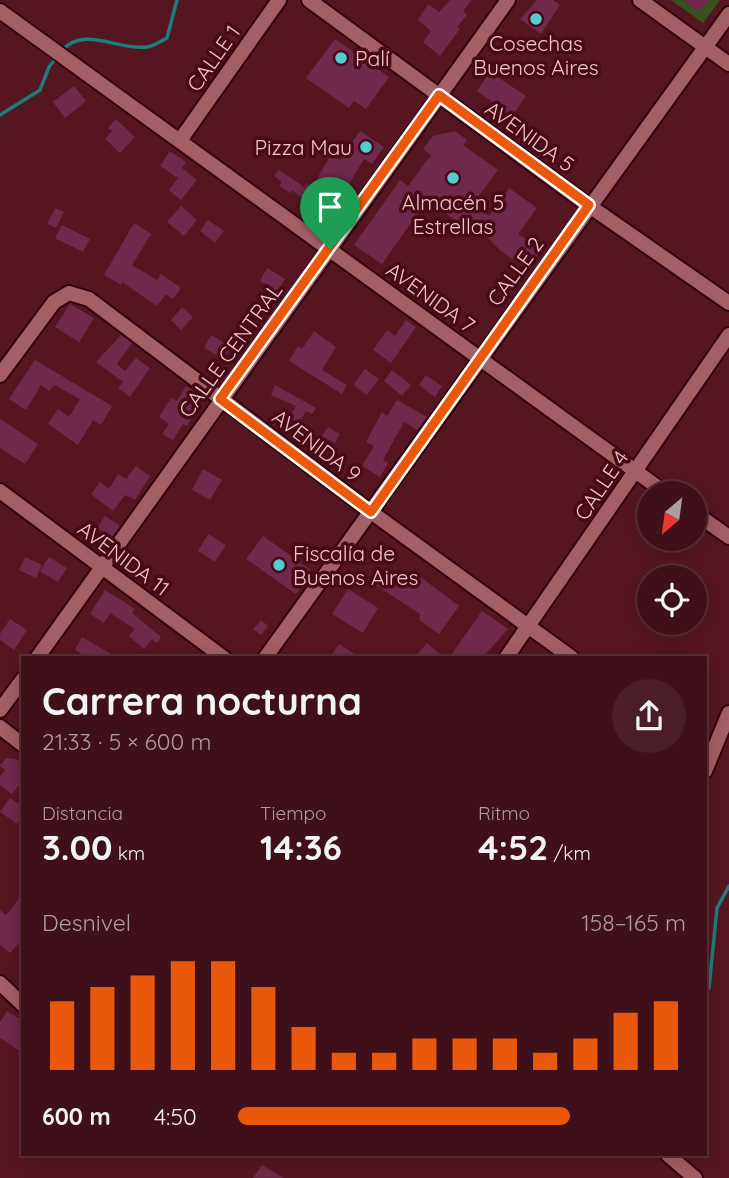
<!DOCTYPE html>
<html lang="es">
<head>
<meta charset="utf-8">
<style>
	:root { --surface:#40101a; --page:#4b1e27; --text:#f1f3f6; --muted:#ae9da2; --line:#593039; --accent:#ea580c }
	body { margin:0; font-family:Quicksand,sans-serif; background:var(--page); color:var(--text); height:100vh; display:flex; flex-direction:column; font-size:26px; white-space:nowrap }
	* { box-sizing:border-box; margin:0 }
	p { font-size:23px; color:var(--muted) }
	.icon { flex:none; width:38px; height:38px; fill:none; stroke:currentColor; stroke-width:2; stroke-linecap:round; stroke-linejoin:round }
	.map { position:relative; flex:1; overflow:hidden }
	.panel { position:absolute; left:21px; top:656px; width:686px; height:500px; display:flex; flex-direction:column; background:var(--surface); border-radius:0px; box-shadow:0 4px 18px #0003,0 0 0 2px var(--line) }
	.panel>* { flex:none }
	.needle { width:46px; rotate:209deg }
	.controls { position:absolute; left:637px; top:481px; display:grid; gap:14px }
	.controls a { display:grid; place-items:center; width:70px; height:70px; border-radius:50%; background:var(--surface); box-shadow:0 4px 18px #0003,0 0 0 2px var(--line); font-size:35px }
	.pin { position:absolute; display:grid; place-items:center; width:60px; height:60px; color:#fff; margin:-72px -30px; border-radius:50% 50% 50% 0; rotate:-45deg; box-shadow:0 0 7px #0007 }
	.pin .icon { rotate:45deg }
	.round { display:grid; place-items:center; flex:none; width:74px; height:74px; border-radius:37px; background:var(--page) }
	.summary { display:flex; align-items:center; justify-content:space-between; height:119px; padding:0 21px }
	h1 { font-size:38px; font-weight:800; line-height:52px }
	.metrics { display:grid; grid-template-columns:repeat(3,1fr); gap:10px; height:119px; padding:7px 21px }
	.metrics div { display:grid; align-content:center }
	.metrics b { font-size:35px; font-weight:800 }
	.metrics small { font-size:19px; font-weight:400 }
	.metrics p { font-size:19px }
	.chart { height:196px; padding:14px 21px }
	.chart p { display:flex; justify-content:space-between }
	.chart svg { width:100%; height:126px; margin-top:7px; stroke:var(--accent); stroke-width:6 }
	ul { padding:0 21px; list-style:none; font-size:23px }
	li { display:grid; grid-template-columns:112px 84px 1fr; align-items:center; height:52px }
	li i { height:18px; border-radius:9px; background:var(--accent) }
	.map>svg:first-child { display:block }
	.green { fill:#35541b }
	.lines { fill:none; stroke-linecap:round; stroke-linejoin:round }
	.stream { stroke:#1c7f7d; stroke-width:3.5 }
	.building { fill:#70294b }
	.minor-casing { stroke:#32040e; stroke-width:18 }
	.minor { stroke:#a45e65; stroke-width:14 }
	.route-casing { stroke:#fff; stroke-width:14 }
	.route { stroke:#ea580c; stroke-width:9 }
	.poi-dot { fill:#53cdcb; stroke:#490a18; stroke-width:2.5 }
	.labels { text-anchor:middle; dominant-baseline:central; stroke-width:7; stroke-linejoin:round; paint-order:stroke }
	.poi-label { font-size:21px; fill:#efc7ca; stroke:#490a18 }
	.street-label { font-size:21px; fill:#efc7ca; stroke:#490a18 }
</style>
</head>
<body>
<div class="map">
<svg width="729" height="1178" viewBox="0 0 729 1178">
	<rect width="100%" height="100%" fill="#551622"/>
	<polygon class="green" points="671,0 720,0 703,23"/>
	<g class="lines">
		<g class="stream">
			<path d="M62,51C83,25 119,51 147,47C154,46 161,41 167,38L177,0"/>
			<polyline points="0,115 40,90 49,67 57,57"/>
			<polyline points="705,993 709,988 717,908 729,886"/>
		</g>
	</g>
	<g class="building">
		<polygon points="450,0 472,0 463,11 467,15 457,27 460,29 440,56 423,42 431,31 418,20 428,4 439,12"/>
		<polygon points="537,0 553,0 560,5 541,34 520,19"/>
		<polygon points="683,0 709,0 699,12"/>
		<polygon points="335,39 389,77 366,109 354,101 349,108 306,78"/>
		<polygon points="490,72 526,96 512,116 477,91"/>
		<polygon points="74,86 86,101 65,118 53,102"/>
		<polygon points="116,119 135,137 120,153 105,139 112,131 108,128"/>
		<polygon points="360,131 384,147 372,164 364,159 348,186 341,182 318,210 292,190 291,193 279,186 282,182 274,176 279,170 304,187 307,183 312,187 331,155 340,160"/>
		<polygon points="455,131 467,140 463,145 498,170 472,205 489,216 509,188 537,208 518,234 542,250 528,270 501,251 486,236 462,219 459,223 427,200 382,264 354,245 400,180 408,186 431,155 423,149 433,136"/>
		<polygon points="170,151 186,162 182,168 197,180 181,200 169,190 178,178 160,166"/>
		<polygon points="181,206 197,220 184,236 167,222"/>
		<polygon points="55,208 64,212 56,228 47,224"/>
		<polygon points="208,220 224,231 215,243 200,231"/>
		<polygon points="134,223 151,234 132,265 157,280 161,274 181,288 173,299 166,294 157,306 122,282 121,285 104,275"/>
		<polygon points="62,225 90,239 83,252 55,238"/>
		<polygon points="267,268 285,279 277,291 260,281"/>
		<polygon points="70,304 94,318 79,342 55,327"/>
		<polygon points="182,307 193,317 181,330 171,320"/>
		<polygon points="406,320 416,327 391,363 373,350 387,330 395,336"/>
		<polygon points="314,331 336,347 322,370 347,385 342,394 289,361 298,346 302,349"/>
		<polygon points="121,335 132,343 117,364 125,371 136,358 150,368 130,397 118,388 123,382 96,362"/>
		<polygon points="211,335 230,346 224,359 204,348"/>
		<polygon points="35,360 112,406 101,425 93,420 78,445 48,424 58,409 69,417 80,399 54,385 49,391 41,385 26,410 9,399"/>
		<polygon points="365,369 379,379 367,395 353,385"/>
		<polygon points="392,370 411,385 402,396 384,381"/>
		<polygon points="426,375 442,386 435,397 419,385"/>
		<polygon points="275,385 316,408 312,414 306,411 299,423 289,418 296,406 271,395"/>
		<polygon points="186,386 203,397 187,426 183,424 173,440 162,434 169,424 159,417 171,398 177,401"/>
		<polygon points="397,400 427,417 417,430 404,422 383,460 388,463 380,477 362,466 374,446 366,442 382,412 387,416"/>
		<polygon points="0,419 38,444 25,464 0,448"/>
		<polygon points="328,427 340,434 335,443 322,436"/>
		<polygon points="136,466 150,476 135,500 125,495 113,511 91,494 100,482 109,489 118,474 126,479"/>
		<polygon points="203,469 222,480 210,500 192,490"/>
		<polygon points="105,516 120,526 112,537 97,528"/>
		<polygon points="208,534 226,545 215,562 198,551"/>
		<polygon points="263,536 312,571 296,594 246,559"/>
		<polygon points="25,557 42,565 36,578 19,570"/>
		<polygon points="49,557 67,568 58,582 40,571"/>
		<polygon points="385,570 406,585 414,572 459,606 439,634 419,620 420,614 374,584"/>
		<polygon points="348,589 378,608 363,633 332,614"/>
		<polygon points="105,590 135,609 132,613 161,637 157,643 152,639 144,649 129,636 135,629 110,613 104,623 90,614"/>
		<polygon points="482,611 508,629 482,658 449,658"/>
		<polygon points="10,619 27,630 14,650 0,640 0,634"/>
		<polygon points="261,620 268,626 261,635 253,629"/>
		<polygon points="82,637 118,658 88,658 75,650"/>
		<polygon points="427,643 445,658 414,658"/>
		<polygon points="339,644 361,658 329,658"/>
		<polygon points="6,758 16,759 23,765 23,780 12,794 0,785 0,777 5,770 0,766"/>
		<polygon points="10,798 23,807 23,816 17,824 0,812"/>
		<polygon points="23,894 23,938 10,953 0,945 0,910 6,915"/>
		<polygon points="7,1011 23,1021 23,1053 0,1038 0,1022"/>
		<polygon points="262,1165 284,1178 253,1178"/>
	</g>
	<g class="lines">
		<defs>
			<g id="minor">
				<polyline points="309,0 588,205 729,303"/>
				<polyline points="640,0 729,64"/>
				<polyline points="0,11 667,494"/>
				<polyline points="181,139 279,0"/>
				<polyline points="0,375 54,302 69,293 89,299 371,512 572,658"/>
				<polyline points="0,491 224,658"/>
				<polyline points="695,513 729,537"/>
				<polyline points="37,658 508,0"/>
				<polyline points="265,658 729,14"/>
				<polyline points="506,658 729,335"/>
				<polyline points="0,710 23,679"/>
				<polyline points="0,727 23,745"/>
				<polyline points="705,771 729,713"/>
				<polyline points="0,983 23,1005"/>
				<polyline points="668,1155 695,1178"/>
			</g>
		</defs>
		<use href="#minor" class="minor-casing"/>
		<use href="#minor" class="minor"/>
	</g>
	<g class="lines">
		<defs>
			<polygon id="route" points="439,95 589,205 371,512 220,399"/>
		</defs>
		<use href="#route" class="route-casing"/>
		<use href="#route" class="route"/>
	</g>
	<g class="poi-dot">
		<circle cx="536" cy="19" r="7"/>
		<circle cx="341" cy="58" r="7"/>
		<circle cx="366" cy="147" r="7"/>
		<circle cx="453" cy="178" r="7"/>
		<circle cx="279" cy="565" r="7"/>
	</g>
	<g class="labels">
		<g class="poi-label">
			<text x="536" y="43">Cosechas<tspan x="536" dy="24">Buenos Aires</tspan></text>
			<text x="355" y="58" text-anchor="start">Palí</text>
			<text x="352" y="147" text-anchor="end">Pizza Mau</text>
			<text x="453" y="202">Almacén 5<tspan x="453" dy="24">Estrellas</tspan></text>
			<text x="293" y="553" text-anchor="start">Fiscalía de<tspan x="293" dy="24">Buenos Aires</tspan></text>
		</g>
		<g class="street-label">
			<text transform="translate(213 58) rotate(-55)">CALLE 1</text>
			<text transform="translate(530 136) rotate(36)">AVENIDA 5</text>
			<text transform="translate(515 271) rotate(-54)">CALLE 2</text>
			<text transform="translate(431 297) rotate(36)">AVENIDA 7</text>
			<text transform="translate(230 350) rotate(-54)">CALLE CENTRAL</text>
			<text transform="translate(317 445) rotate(37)">AVENIDA 9</text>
			<text transform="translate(601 485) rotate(-56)">CALLE 4</text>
			<text transform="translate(124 558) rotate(37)">AVENIDA 11</text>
		</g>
	</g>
</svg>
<div class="controls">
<a><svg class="needle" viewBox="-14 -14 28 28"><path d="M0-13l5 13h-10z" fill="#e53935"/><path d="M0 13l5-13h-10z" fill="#ae9da2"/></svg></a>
<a><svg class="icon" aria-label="locate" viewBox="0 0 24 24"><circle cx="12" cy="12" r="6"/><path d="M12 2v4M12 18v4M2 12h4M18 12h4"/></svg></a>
</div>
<div class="pin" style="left:330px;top:249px;background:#1e9e55"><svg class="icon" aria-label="arrive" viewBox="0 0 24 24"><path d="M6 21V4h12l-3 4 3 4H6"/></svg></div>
<section class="panel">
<div class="summary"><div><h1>Carrera nocturna</h1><p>21:33 · 5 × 600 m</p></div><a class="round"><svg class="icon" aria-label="share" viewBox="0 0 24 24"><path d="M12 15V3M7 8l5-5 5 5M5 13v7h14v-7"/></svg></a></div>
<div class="metrics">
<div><p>Distancia</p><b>3.00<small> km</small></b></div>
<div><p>Tiempo</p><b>14:36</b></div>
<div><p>Ritmo</p><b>4:52<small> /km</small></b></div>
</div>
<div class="chart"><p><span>Desnivel</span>158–165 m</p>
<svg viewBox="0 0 160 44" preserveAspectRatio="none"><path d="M5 44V20M15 44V15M25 44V11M35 44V6M45 44V6M55 44V15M65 44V29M75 44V38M85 44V38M95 44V33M105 44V33M115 44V33M125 44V38M135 44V33M145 44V24M155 44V20"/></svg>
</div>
<ul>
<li><b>600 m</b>4:50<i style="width:74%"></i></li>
</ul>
</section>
</div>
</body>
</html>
